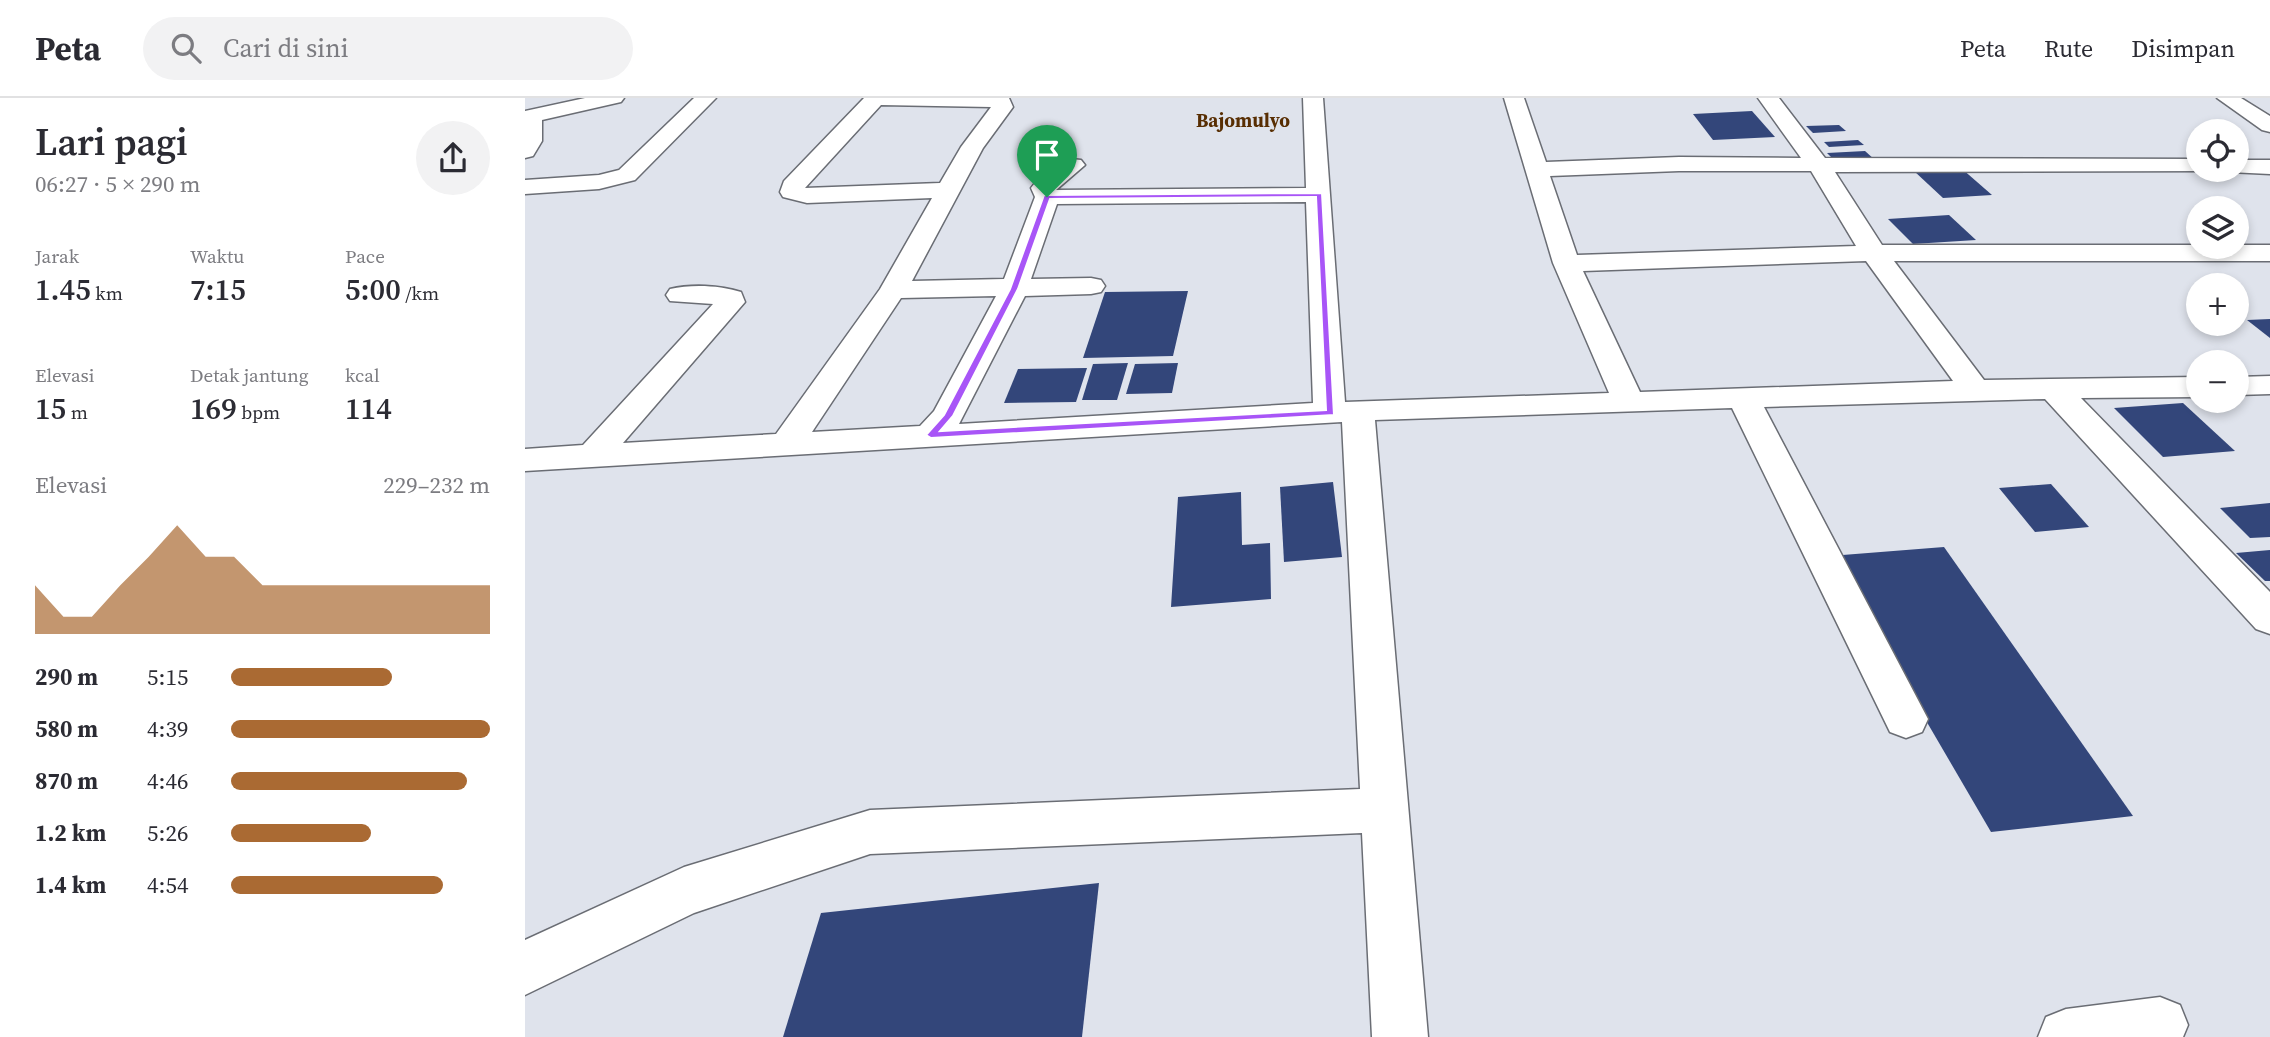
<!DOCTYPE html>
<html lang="id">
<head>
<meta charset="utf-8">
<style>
	:root { --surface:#fff; --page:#f2f2f3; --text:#2b2b33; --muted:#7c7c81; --line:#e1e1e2; --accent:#aa6a33 }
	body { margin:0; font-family:"Source Serif 4",serif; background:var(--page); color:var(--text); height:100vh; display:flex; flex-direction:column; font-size:26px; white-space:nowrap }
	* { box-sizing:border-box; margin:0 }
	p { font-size:23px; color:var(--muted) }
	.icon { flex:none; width:38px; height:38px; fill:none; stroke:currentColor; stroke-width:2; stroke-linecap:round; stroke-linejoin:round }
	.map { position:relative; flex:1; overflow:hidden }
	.details { display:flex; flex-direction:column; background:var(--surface); width:525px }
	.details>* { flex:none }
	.buttons { position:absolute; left:1661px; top:21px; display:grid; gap:14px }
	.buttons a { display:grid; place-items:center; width:63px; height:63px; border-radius:50%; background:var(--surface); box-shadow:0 4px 10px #0003; font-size:35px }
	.pin { position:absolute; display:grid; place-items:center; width:60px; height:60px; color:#fff; margin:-72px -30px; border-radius:50% 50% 50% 0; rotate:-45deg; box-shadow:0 0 7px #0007 }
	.pin .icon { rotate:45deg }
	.round { display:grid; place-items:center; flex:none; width:74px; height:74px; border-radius:37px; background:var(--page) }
	.head { display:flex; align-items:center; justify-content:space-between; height:119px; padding:0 35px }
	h1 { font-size:38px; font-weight:600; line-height:52px }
	.metrics { display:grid; grid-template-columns:repeat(3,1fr); gap:10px; height:119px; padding:7px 35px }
	.metrics div { display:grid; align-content:center }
	.metrics b { font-size:30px; font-weight:600 }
	.metrics small { font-size:19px; font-weight:400 }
	.metrics p { font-size:19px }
	.chart { height:196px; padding:14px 35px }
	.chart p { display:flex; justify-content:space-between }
	.chart svg { width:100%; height:126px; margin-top:7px; fill:var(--accent); opacity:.7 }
	ul { padding:0 35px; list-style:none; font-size:23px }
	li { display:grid; grid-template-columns:112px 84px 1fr; align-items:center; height:52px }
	li i { height:18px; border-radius:9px; background:var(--accent) }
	header { display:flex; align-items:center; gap:42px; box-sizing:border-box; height:98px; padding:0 35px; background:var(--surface); border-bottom:2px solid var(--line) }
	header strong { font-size:33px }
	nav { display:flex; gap:38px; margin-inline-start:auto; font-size:24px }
	.search { width:490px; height:63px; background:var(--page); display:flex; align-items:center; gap:18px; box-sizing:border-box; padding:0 24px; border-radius:38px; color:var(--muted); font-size:26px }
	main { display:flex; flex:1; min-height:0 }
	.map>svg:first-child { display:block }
	.building { fill:#33467a }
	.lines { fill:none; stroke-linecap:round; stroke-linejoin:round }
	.minor-casing { stroke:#6a6d74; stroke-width:3 }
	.minor { fill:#fff; fill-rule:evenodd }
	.route { fill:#a855f7; stroke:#fff; stroke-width:2; fill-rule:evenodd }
	.labels { text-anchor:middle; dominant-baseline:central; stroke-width:7; stroke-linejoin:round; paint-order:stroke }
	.far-quarter-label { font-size:19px; font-weight:bold; fill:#582e03; stroke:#dfe3ec }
</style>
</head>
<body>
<header>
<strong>Peta</strong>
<div class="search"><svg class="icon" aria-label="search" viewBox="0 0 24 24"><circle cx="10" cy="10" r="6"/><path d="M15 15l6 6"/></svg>Cari di sini</div>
<nav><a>Peta</a><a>Rute</a><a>Disimpan</a></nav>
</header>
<main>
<section class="details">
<div class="head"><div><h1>Lari pagi</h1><p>06:27 · 5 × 290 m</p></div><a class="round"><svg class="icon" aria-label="share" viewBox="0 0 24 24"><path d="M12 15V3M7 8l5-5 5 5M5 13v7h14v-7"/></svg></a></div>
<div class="metrics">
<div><p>Jarak</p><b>1.45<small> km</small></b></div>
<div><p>Waktu</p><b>7:15</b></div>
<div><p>Pace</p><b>5:00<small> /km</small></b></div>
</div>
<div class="metrics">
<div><p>Elevasi</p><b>15<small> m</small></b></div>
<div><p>Detak jantung</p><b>169<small> bpm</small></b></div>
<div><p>kcal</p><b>114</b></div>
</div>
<div class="chart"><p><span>Elevasi</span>229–232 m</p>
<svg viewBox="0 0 160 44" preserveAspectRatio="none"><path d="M0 44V27L10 38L20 38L30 27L40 17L50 6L60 17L70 17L80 27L90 27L100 27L110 27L120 27L130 27L140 27L150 27L160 27V44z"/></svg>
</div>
<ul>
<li><b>290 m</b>5:15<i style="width:62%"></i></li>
<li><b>580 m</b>4:39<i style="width:100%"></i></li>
<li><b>870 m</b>4:46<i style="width:91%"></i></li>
<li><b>1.2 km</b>5:26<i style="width:54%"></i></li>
<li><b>1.4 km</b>4:54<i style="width:82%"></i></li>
</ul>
</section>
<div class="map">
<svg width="1745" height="939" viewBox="0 0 1745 939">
	<rect width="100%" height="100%" fill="#dfe3ec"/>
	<g class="building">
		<polygon points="1227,13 1250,39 1188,42 1168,16"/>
		<polygon points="1314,27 1321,33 1288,35 1281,28"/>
		<polygon points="1333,42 1339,47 1304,49 1299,44"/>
		<polygon points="1340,53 1350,62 1312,65 1302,55"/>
		<polygon points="1436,70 1467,97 1418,100 1389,73"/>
		<polygon points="1424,117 1451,142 1388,146 1363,121"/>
		<polygon points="663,193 648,258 558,260 580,194"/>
		<polygon points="1745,221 1745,240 1722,222"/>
		<polygon points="603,265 592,302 557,302 568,266"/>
		<polygon points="653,265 647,295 601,296 610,266"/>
		<polygon points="562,270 551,304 479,305 493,271"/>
		<polygon points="1658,305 1710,353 1638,359 1589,310"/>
		<polygon points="808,384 817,459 759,464 755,389"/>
		<polygon points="1526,386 1564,429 1510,434 1474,390"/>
		<polygon points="716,394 717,447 745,445 746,501 646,509 653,399"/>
		<polygon points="1745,405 1745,439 1725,440 1695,410"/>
		<polygon points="1419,449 1608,718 1466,734 1305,458"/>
		<polygon points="1745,452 1745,483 1740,483 1711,455"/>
		<polygon points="574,785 557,939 258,939 296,815"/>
	</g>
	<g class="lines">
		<defs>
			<g id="minor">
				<polygon points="60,0 99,0 96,4 17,22 17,43 8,58 0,60 0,13"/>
				<polygon points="169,0 191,0 110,82 74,91 0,96 0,82 74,77 94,72"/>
				<path d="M339,0H484L488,9L458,50L387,183L479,181L510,99L506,90C516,76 539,58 556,62L560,67L531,92L781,90L778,0H798L820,304L1084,295L1028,165L979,0H999L1021,64L1154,59L1276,60L1233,0H1254L1300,60L1673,61V72L1681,73L1310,74L1357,147H1745V163H1369L1459,282L1673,279V299L1556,300L1745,494V536L1731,531L1520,301L1239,309L1403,621L1397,634L1381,640L1365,634L1207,310L850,322L903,939H847L837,735L345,756L169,815L0,897V842L159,769L345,712L835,691L817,324L0,373V351L58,347L188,206L145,203L141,197L145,191C166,186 195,187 216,194L220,204L98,345L251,336L355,191L407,100L282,105L258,99L255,94L259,83ZM356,7L466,9L436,49L415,85L280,90ZM1154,73H1286L1331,148L1052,157L1025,78ZM781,104L788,305L434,326L500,198L566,196L576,194L580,188L576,182L566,180L506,181L532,106ZM1341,163L1428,283L1115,294L1058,173ZM471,198L409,313L395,328L287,334L376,200Z"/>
				<polygon points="1692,0 1716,0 1745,18 1745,34 1737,32"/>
				<polygon points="1712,62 1745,62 1745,76 1704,74 1702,72 1712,72"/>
				<polygon points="1745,278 1745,296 1712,297 1712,279"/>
				<polygon points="1635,899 1655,907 1663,927 1658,939 1513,939 1521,919 1541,911"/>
			</g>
		</defs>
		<use href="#minor" class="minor-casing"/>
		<use href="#minor" class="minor"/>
	</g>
	<path class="route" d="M797,95L809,317L406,340L401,337L419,317L485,191L519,97ZM791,99L801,312L415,333L428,318L493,191L525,101Z"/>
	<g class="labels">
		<g class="far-quarter-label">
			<text x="718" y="22">Bajomulyo</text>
		</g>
	</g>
</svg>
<div class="buttons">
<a><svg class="icon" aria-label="locate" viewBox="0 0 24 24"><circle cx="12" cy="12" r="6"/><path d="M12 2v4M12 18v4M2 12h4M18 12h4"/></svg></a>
<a><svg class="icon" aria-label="layers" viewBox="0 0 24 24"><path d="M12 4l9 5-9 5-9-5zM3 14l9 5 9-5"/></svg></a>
<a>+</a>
<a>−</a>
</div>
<div class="pin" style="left:522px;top:99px;background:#1e9e55"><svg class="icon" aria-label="arrive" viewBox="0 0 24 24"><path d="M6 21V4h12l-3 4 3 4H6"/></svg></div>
</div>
</main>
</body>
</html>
